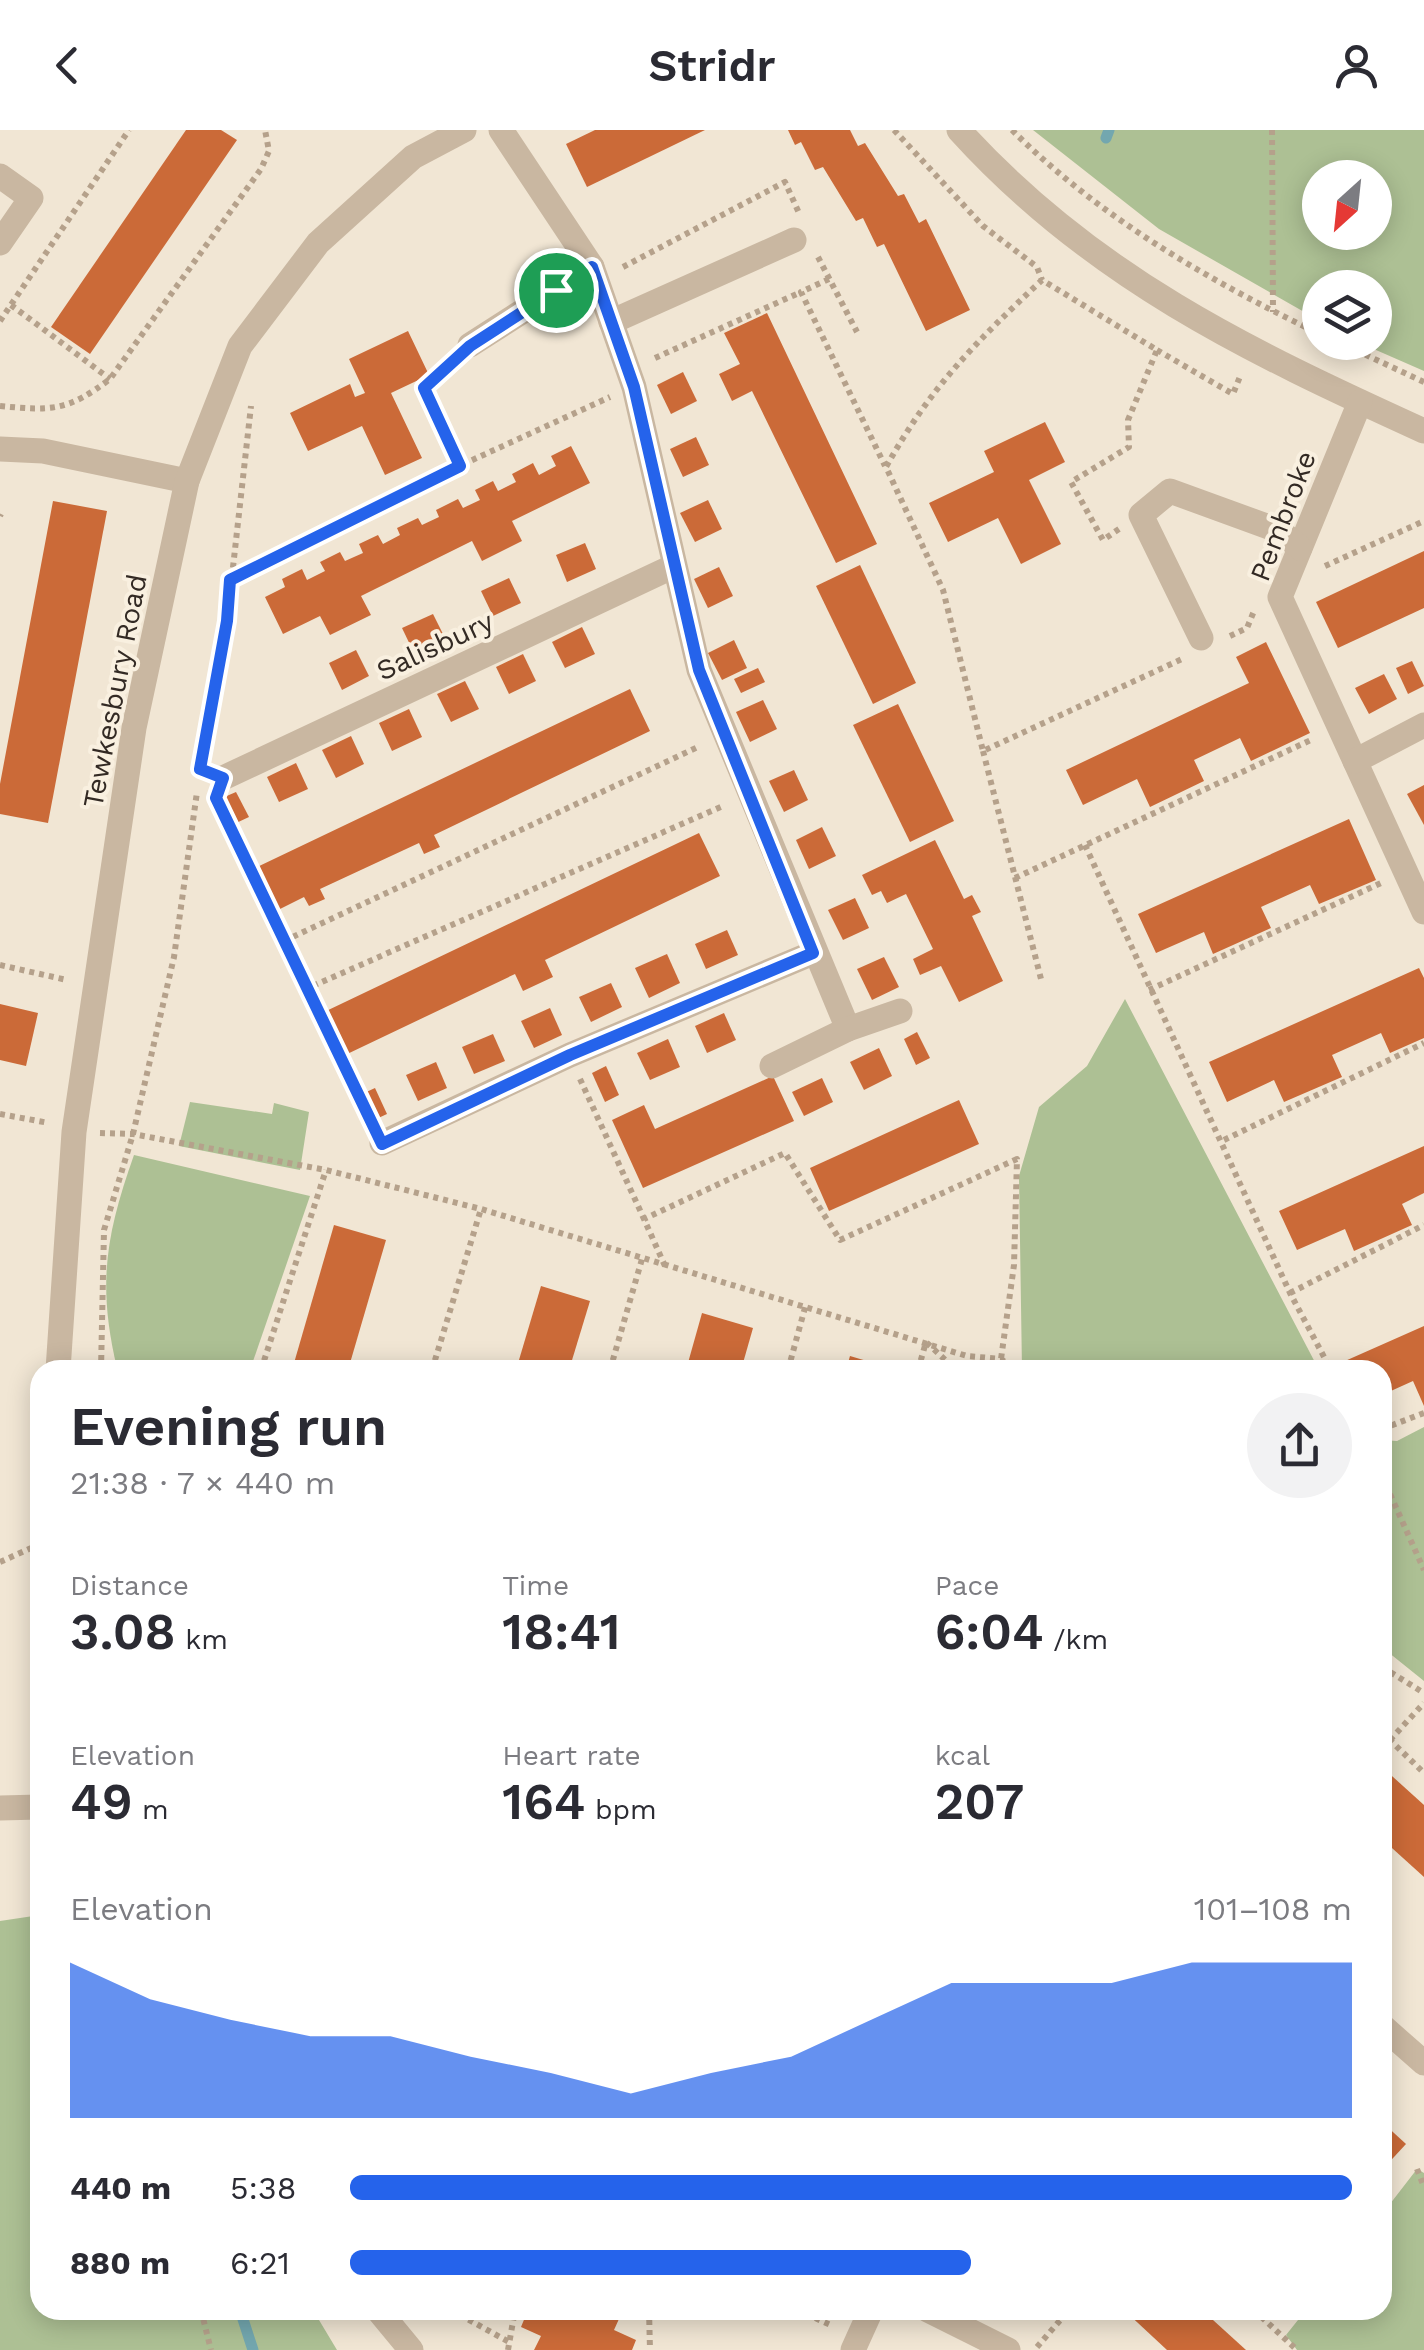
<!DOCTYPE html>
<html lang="en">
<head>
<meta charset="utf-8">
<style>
	:root { --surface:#fff; --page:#f2f2f3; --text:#2b2b33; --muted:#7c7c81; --accent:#2563eb }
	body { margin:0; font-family:"Work Sans",sans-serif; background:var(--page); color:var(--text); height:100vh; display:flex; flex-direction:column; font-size:38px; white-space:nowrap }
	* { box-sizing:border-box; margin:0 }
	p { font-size:32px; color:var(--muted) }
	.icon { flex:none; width:55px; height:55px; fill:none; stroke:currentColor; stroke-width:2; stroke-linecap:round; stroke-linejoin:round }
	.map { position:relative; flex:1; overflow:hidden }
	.panel { position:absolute; left:30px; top:1230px; width:1362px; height:960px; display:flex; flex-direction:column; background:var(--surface); border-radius:30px; box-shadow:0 5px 25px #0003 }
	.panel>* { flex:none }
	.needle { width:65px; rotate:207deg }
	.controls { position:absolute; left:1302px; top:30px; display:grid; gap:20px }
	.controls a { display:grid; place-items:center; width:90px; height:90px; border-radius:50%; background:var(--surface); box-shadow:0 5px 25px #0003; font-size:50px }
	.pin { position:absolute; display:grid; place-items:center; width:85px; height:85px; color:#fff; margin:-42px; border:5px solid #fff; border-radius:50%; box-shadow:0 2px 10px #0007 }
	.round { display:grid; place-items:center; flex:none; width:105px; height:105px; border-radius:52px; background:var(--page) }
	.overview { display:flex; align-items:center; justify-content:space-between; height:170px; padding:0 40px }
	h1 { font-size:55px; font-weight:600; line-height:75px }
	.figures { display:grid; grid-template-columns:repeat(3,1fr); gap:15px; height:170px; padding:10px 40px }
	.figures div { display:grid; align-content:center }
	.figures b { font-size:50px; font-weight:600 }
	.figures small { font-size:28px; font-weight:400 }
	.figures p { font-size:28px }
	.chart { height:280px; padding:20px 40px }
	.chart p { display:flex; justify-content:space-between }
	.chart svg { width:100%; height:180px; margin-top:10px; fill:var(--accent); opacity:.7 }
	ul { padding:0 40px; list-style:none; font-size:32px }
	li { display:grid; grid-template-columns:160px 120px 1fr; align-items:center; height:75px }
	li i { height:25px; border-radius:12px; background:var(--accent) }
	header { display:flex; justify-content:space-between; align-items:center; height:130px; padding:0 40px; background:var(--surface); font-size:45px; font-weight:600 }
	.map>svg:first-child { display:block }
	.green { fill:#adc094; fill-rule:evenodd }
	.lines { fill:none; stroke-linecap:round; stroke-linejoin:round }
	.stream { stroke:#73a7af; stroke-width:11 }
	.building { fill:#cb6a38 }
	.path { stroke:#b5a18b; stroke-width:6; stroke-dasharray:5 5; stroke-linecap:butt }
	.minor { stroke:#c9b7a1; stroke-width:25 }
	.route-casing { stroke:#fff; stroke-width:20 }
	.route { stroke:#2563eb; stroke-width:12 }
	.labels { text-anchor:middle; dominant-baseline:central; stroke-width:8; stroke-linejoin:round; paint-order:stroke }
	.street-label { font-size:28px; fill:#332a24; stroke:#f9f0e0 }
</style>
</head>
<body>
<header><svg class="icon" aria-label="back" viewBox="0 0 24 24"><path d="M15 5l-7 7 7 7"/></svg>Stridr<svg class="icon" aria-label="person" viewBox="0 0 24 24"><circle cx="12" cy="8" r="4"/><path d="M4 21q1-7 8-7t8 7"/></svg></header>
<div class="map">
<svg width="1424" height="2220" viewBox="0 0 1424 2220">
	<rect width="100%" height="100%" fill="#f1e6d4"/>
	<g class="green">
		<path d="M1033,0H1424V241L1360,213L1375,212V158H1320V191L1159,99ZM1320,48H1375V102H1320Z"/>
		<polygon points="1125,869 1319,1240 1022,1240 1019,1046 1039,977 1087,936"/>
		<polygon points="190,972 272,984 274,973 309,982 300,1040 179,1016"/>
		<path d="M134,1025L310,1066L250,1240L117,1238C97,1154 106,1104 134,1025Z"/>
		<polygon points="1424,1297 1424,1551 1383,1518 1382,1310 1397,1311"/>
		<polygon points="40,1785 40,2180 313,2180 337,2220 0,2220 0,1791"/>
		<polygon points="1417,2039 1424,2043 1424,2220 1297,2220 1286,2205 1306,2180 1382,2180 1383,2083"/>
	</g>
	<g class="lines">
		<g class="stream">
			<polyline points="1106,8 1109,0"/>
			<polyline points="240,2180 253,2220"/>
		</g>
	</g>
	<g class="building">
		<polygon points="186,0 221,0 237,10 90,224 51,197"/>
		<polygon points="595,0 705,0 587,57 566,14"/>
		<polygon points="788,0 850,0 858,16 865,13 898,66 904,64 919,93 926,89 970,180 926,201 884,114 877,117 863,88 856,91 823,37 815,40 801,12 795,15"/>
		<polygon points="767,183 877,414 836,433 752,261 732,271 719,244 740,234 724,203"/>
		<polygon points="408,201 429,245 391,263 422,328 385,345 362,296 308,321 290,283 350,254 355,267 365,263 349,229"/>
		<polygon points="683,242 697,271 671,284 657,255"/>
		<polygon points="1045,292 1065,332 1029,350 1061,414 1021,434 998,388 948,412 929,373 994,342 984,321"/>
		<polygon points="696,307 709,335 683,347 670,319"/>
		<polygon points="571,316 590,353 512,391 522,411 482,431 472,411 361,466 371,485 330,505 320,486 283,504 265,467 285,457 282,449 302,439 307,450 325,441 320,432 340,422 345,431 363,423 359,414 378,405 383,414 400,405 397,398 418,388 422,395 439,387 436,380 458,369 463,378 480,370 475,360 493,351 498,361 516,352 512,344 533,333 539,345 556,336 551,326"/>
		<polygon points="708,370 722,399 695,412 680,383"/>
		<polygon points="53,371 107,381 48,693 0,684 0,654"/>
		<polygon points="585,413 596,439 567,452 556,425"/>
		<polygon points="1424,421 1424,478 1338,518 1316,472"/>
		<polygon points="860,435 916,553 873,574 816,456"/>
		<polygon points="719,437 733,466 708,478 694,449"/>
		<polygon points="509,448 521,473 493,486 481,461"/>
		<polygon points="433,484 446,510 415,525 402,498"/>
		<polygon points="582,497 595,524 565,538 552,512"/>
		<polygon points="734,510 747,538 722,550 708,523"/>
		<polygon points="1266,512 1310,603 1251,631 1240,608 1194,630 1204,651 1150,677 1137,649 1083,675 1066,640 1249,553 1236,527"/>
		<polygon points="356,520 369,546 342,560 329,533"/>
		<polygon points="523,524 536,551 509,564 496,537"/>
		<polygon points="1412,531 1424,556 1408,564 1396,538"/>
		<polygon points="758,538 765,552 741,563 734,549"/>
		<polygon points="1384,544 1397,569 1369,584 1355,558"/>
		<polygon points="465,551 479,579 451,592 437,564"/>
		<polygon points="630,559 650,601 434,705 440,717 424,724 419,713 320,759 325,769 309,776 304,767 274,782 253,739"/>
		<polygon points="763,570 777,599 750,612 736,582"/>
		<polygon points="898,574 954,691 910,712 853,595"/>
		<polygon points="409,579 422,607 392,621 379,593"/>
		<polygon points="351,606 364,634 336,648 322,620"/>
		<polygon points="296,633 308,659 279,672 267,647"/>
		<polygon points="794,640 808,670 784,682 769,651"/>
		<polygon points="1424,655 1424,695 1407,664"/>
		<polygon points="236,662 249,687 234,694 222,668"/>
		<polygon points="1349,689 1376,750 1319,774 1310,755 1261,777 1271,798 1213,824 1204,802 1156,823 1138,784"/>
		<polygon points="822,697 836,726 809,739 796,710"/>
		<polygon points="699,703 720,746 545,830 553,847 523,861 515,844 343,926 322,883"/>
		<polygon points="935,710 964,769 972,765 981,782 972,786 1003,851 959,872 941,836 920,845 913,829 933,819 906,764 887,773 881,761 872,765 862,745"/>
		<polygon points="855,768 869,798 843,810 828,780"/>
		<polygon points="727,800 738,825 706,839 695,814"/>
		<polygon points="667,824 680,853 649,868 635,838"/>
		<polygon points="884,827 899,857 872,870 857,839"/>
		<polygon points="1419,838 1424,848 1424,908 1390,923 1381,903 1332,925 1342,947 1284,972 1274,950 1227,972 1209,932"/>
		<polygon points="611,853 622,877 591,892 579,867"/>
		<polygon points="0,874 38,883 26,936 0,930"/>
		<polygon points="550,878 562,905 534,918 521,891"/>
		<polygon points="724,883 736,910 707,923 695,896"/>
		<polygon points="917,902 930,928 916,935 904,909"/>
		<polygon points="493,904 505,931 474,944 462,917"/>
		<polygon points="668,909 680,937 650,950 637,923"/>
		<polygon points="879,918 892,946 864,960 850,932"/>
		<polygon points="436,932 447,958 418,971 406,945"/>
		<polygon points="606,936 619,965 605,972 592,943"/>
		<polygon points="773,946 794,991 643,1058 612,990 644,975 655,999"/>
		<polygon points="822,948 833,972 804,986 792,962"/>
		<polygon points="375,958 387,984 374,990 362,964"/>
		<polygon points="959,970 979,1014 829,1081 810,1038"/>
		<polygon points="1424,1016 1424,1063 1402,1074 1412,1095 1354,1121 1345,1099 1297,1120 1279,1081"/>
		<polygon points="334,1095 386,1110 348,1240 292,1240"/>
		<polygon points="541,1156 590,1171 569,1240 516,1240"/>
		<polygon points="702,1183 753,1198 741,1240 686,1240"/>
		<polygon points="1424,1196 1424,1276 1413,1251 1382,1265 1382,1240 1349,1240 1345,1231"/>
		<polygon points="850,1226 894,1239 894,1240 846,1240"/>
		<polygon points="1382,1637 1424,1675 1424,1747 1382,1709"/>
		<polygon points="1382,1992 1406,2014 1382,2040"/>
		<polygon points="528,2180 623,2180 614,2200 636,2210 632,2220 534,2220 541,2206 521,2197"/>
		<polygon points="1124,2180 1202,2180 1246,2220 1167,2220"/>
	</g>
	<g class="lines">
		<g class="path">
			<polyline points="894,0 983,96 1037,137 1042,150"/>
			<path d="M1012,0C1099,87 1209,151 1320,204"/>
			<polyline points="1272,0 1273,182"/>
			<polyline points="818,127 857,202"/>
			<polyline points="623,137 785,52 799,83"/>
			<polyline points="829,149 801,162 885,336"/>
			<polyline points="11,175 110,249"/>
			<polyline points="0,191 129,0"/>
			<polyline points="1338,212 1424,252"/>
			<polyline points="1157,220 1233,264 1241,244"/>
			<polyline points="655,228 801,162"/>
			<polyline points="452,233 424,258 460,335"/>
			<path d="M0,276C52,281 68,281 110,249L261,39L269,21L265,0"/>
			<polyline points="0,386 1,384"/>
			<path d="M1119,399L1103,410L1071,352L1129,317L1128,290L1157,220L1042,150C975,213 931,256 886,337L943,460L983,621L1182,529"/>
			<polyline points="1325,436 1424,391"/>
			<polyline points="230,450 457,337 610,267"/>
			<polyline points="1230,506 1247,498 1254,481"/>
			<polyline points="983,621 1041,849"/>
			<polyline points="202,625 227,491 251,276"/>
			<polyline points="219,674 308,858 723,676"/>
			<polyline points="1085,715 1290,1163 1331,1240"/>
			<polyline points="1015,748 1313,609"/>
			<polyline points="284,811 700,616"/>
			<polyline points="0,835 67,850"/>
			<polyline points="308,858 370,988"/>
			<polyline points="1149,860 1381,753"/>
			<polyline points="580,949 644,1089"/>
			<polyline points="0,984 49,993"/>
			<polyline points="100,1003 133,1004 326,1040 481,1079 967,1226 1001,1229 1015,1240"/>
			<polyline points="1224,1010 1424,913"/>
			<polyline points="665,1136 644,1089 785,1023 840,1110 1017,1029 1014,1135 1001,1229"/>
			<polyline points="1290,1163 1424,1095"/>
			<polyline points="101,1240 104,1100 133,1004 174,827 197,662"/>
			<polyline points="261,1240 326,1040"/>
			<polyline points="432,1240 481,1079"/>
			<polyline points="610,1240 642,1129"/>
			<polyline points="788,1240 806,1174"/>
			<polyline points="918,1240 926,1212 956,1240"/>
			<polyline points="1382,1299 1424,1283"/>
			<polyline points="1382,1346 1424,1440"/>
			<polyline points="0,1432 40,1414"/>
			<polyline points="1382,1537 1424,1563"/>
			<polyline points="1390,1610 1424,1573"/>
			<polyline points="1382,1618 1390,1610 1424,1643"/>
			<polyline points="1417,2039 1424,2057"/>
			<polyline points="201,2180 211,2220"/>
			<polyline points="451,2180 509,2212"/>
			<polyline points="649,2180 650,2220"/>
			<polyline points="797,2180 833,2196"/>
			<polyline points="1254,2180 1297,2220"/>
			<polyline points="1037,2217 1069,2180"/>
			<polyline points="508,2220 515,2180"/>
		</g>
		<g class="minor">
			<polyline points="501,0 592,137 634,257 699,540 848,899"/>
			<path d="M959,0C1091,146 1248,221 1424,301"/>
			<polyline points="0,46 31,68 0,113"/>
			<polyline points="611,192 794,110"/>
			<polyline points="470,215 592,137"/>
			<polyline points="1360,272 1280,467 1424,782"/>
			<polyline points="0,319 43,321 187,351"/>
			<polyline points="1201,508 1141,385 1170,361 1280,401 1300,418"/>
			<polyline points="1355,631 1424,595"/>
			<polyline points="223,648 672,437"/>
			<polyline points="772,936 848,899 900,881"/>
			<polyline points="382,1013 570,925 813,823"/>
			<polyline points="58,1240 74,1002 134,598 187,351 240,216 318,113 413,27 464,0"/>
			<polyline points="0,1678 40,1677"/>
			<polyline points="1382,1896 1424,1933"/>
			<polyline points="378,2180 411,2220"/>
			<polyline points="928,2180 1008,2220"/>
			<polyline points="853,2220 871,2180"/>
		</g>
	</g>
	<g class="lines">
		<defs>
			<polygon id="route" points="592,137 634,257 699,540 813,823 570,925 382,1014 216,668 223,648 200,639 227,491 230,450 460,336 424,258 470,216"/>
		</defs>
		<use href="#route" class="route-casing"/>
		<use href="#route" class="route"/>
	</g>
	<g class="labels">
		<g class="street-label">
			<text transform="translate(1283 386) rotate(-69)">Pembroke</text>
			<text transform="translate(435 516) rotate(-25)">Salisbury</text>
			<text transform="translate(115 561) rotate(-79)">Tewkesbury Road</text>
		</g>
	</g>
</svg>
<div class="controls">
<a><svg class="needle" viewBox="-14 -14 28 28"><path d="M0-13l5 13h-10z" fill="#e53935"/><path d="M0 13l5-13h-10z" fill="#7c7c81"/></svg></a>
<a><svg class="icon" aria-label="layers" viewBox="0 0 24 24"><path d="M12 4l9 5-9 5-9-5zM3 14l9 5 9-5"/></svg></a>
</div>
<div class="pin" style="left:556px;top:160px;background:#1e9e55"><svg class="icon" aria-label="arrive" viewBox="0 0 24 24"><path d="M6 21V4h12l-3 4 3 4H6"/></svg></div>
<section class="panel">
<div class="overview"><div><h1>Evening run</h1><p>21:38 · 7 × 440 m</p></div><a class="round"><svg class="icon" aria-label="share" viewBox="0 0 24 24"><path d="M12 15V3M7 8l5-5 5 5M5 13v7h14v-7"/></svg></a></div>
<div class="figures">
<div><p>Distance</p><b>3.08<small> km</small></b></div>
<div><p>Time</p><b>18:41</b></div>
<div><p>Pace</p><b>6:04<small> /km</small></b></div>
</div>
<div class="figures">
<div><p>Elevation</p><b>49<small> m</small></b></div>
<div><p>Heart rate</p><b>164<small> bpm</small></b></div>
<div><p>kcal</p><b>207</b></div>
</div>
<div class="chart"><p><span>Elevation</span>101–108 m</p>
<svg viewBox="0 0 160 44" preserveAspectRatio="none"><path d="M0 44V6L10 15L20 20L30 24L40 24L50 29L60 33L70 38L80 33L90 29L100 20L110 11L120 11L130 11L140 6L150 6L160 6V44z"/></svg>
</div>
<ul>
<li><b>440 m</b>5:38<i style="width:100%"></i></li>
<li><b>880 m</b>6:21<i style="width:62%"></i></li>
</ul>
</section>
</div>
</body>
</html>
